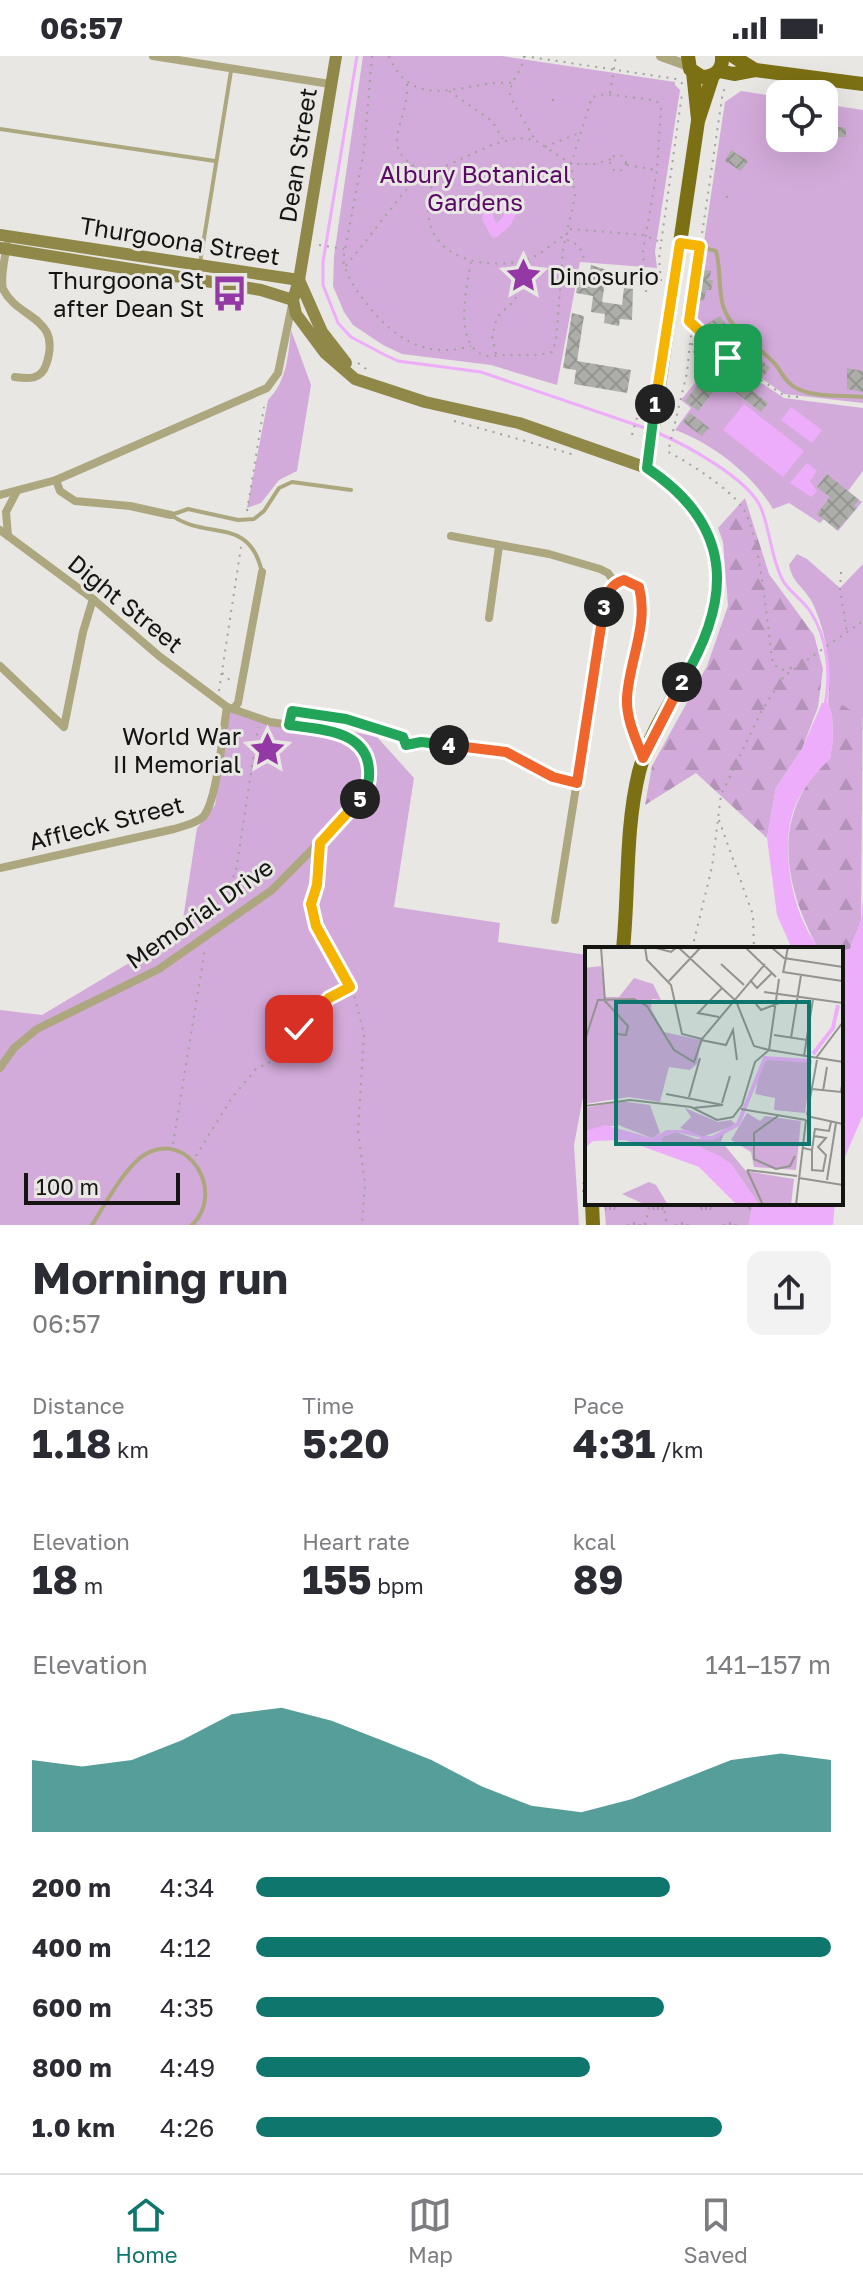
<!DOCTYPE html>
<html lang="en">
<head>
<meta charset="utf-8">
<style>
	:root { --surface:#fff; --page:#f2f2f3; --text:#2b2b33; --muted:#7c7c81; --line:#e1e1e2; --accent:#0f766e }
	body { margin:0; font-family:"Golos Text",sans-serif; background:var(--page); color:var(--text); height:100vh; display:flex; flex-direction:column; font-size:30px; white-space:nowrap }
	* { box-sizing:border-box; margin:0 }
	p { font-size:26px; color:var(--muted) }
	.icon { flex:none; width:44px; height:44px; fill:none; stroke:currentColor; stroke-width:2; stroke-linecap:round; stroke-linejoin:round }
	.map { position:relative; height:1169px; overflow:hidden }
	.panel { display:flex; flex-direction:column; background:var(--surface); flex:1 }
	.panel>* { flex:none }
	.controls { position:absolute; left:766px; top:24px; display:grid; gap:16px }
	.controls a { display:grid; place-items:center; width:72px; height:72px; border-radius:16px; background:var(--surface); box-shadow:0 8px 32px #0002; font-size:40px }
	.scale { position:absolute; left:24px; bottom:20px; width:156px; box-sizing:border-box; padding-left:8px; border:4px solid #141413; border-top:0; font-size:22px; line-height:28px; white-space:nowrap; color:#141413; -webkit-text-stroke:6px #e8e7e3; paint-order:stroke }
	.pin { position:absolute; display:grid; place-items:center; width:68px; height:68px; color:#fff; margin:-34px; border-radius:16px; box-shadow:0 4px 12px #0006 }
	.km { position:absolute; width:40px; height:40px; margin:-20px; border-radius:50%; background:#222; color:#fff; font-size:22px; line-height:40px; text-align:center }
	.round { display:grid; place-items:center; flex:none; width:84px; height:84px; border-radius:16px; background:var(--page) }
	.overview { display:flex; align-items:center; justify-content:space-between; height:136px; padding:0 32px }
	h1 { font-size:44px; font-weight:700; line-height:60px }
	.metrics { display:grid; grid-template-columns:repeat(3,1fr); gap:12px; height:136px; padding:8px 32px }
	.metrics div { display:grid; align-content:center }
	.metrics b { font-size:40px; font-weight:700 }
	.metrics small { font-size:22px; font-weight:400 }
	.metrics p { font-size:22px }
	.chart { height:224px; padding:16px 32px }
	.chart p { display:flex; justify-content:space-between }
	.chart svg { width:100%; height:144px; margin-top:8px; fill:var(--accent); opacity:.7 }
	ul { padding:0 32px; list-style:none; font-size:26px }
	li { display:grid; grid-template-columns:128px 96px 1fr; align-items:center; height:60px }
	li i { height:20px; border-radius:10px; background:var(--accent) }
	.status { display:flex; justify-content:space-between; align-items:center; height:56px; padding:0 40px; background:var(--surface); direction:ltr }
	.status svg { height:22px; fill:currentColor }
	.menu { display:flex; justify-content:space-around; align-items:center; height:112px; border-top:2px solid var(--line); background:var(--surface); font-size:22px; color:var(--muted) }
	.menu a { display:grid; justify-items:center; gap:4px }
	.menu .selected { color:var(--accent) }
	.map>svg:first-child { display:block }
	.grass { fill:url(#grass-tufts) }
	.forest { fill:url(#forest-firs) }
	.green { fill:#d3abda }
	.water { fill:#eeadfa }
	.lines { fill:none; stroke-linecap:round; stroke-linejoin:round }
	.stream { stroke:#eeadfa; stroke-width:3 }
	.canal { stroke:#eeadfa; stroke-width:11 }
	.building { fill:url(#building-cross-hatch) }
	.path { stroke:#a2a19e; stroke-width:2; stroke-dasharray:2 6; stroke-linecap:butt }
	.service { stroke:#aca77e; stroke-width:4 }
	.minor { stroke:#aca77e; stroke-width:8 }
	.tertiary { stroke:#aca77e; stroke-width:10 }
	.secondary { stroke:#908848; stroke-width:12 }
	.primary { stroke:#7c7014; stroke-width:14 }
	.split-1-casing { stroke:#fff; stroke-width:16 }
	.split-2-casing { stroke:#fff; stroke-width:16 }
	.split-3-casing { stroke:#fff; stroke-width:16 }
	.split-4-casing { stroke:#fff; stroke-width:16 }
	.split-5-casing { stroke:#fff; stroke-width:16 }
	.split-6-casing { stroke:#fff; stroke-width:16 }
	.split-1 { stroke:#f5b400; stroke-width:10 }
	.split-2 { stroke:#22a559; stroke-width:10 }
	.split-3 { stroke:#f0652b; stroke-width:10 }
	.split-4 { stroke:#f0652b; stroke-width:10 }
	.split-5 { stroke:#22a559; stroke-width:10 }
	.split-6 { stroke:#f5b400; stroke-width:10 }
	.labels { text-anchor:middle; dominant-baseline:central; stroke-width:6; stroke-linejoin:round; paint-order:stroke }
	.street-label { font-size:24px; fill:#141413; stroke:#e8e7e3 }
	.park-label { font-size:24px; fill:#5a0867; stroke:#e8e7e3 }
	.poi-label { font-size:24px; fill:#141413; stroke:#e8e7e3; text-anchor:end }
	.inset-river { fill:none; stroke:#eeadfa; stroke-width:4 }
	.inset-road { fill:none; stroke:#939390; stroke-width:2 }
	.view { fill:#0f766e; fill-opacity:0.15; stroke:#0f766e; stroke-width:4 }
	.inset-edge { fill:none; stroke:#141413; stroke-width:4 }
</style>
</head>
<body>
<div class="status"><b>06:57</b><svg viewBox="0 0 49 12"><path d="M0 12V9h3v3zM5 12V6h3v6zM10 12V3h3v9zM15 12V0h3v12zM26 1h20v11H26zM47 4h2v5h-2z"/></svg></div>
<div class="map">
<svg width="863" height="1169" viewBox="0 0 863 1169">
	<defs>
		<pattern id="grass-tufts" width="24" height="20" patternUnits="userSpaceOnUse" patternTransform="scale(2)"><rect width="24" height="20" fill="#d3abda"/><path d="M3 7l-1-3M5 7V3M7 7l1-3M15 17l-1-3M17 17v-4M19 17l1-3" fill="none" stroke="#b492ba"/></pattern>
		<pattern id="forest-firs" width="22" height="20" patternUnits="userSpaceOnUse" patternTransform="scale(2)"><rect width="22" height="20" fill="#d3abda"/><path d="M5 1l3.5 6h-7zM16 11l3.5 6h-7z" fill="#b492ba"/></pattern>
		<pattern id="building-cross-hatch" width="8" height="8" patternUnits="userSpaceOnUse" patternTransform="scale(2)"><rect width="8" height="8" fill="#adada9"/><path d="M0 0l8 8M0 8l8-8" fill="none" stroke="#949491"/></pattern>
	</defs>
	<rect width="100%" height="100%" fill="#e8e7e3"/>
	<polygon class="grass" points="604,1147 753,1147 749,1169 606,1169"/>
	<g class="forest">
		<polygon points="745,442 769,518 814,579 823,613 818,651 802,693 776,732 767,782 696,717 645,749 652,710 707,610 728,550 723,486 718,472"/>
		<path d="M825,578L863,619L861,865L850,893L841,895V893L818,892C783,829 770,755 830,703L833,683L832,659L828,647L830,616Z"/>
	</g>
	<g class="green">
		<polygon points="363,0 502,0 675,26 675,29 680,34 655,195 657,212 580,206 557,329 491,309 402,298 383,289 353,269 344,256 333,230 334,200"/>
		<polygon points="741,35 780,41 780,82 824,82 824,48 863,54 863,347 784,338 729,300 692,265 725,46"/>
		<path d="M291,274L311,329L297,415L279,424L261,447L247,452L268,344C287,325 288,300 291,274Z"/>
		<path d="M718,298L784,342L863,352V415L848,435L862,446L838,475L824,463L820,467L789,447L773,453C753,419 712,387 675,374L691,352L681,344Z"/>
		<path d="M797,498L807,503L840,532L863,508V662L830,641C830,608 827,577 812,546C804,531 793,528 789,509Z"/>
		<polygon points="229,652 266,668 341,673 377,681 414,722 394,851 500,867 498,886 587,899 587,1020 574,1089 579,1169 0,1169 0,954 42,959 181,876 197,772 215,749"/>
	</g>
	<g class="water">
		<polygon points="744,348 804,395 783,421 723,374"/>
		<polygon points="791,351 822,374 812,387 781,364"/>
		<polygon points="807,407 817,415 810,425 817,435 811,441 790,427"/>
		<path d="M822,647H828L832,659L833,683L830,703C816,716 804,730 796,748C778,789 792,860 820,893H792L777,859L767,782L776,732L802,693Z"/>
		<polygon points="863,843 863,1059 841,1110 841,895 850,893 861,865"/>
		<polygon points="753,1147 835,1147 833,1169 749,1169"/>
	</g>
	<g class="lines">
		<g class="stream">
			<polyline points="357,0 323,206 323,229 338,267 351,281 385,299 398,305 481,316 648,373"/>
			<path d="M658,377C686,389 749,423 761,452C770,474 771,501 782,523C788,535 802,543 810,555C828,582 831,618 825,650"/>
		</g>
		<polyline class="canal" points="495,176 488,163 488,154 494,150 513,152 506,166 497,174"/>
	</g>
	<g class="building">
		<polygon points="824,69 846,72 846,81 824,81"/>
		<polygon points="731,94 748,105 741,115 725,105"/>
		<polygon points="591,209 607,214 602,246 622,249 624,232 633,233 632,264 620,263 619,270 604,267 605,258 591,256 593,240 576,237 579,222 589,223"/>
		<polygon points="700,213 711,215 709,224 713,224 711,234 706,234 704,245 695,244"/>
		<polygon points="572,257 584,260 577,305 631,314 627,337 574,328 576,314 563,312"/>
		<polygon points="720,260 727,270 724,273 730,282 746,296 748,293 770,312 762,322 752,313 741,326 768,347 761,356 734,335 732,337 720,327 698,355 685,345 702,323 700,321 707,312 709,314 724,296 706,269"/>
		<polygon points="847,312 863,315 863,336 847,333"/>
		<polygon points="690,357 709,372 702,380 683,366"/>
		<polygon points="827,418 859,444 854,450 857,452 837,474 817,458 830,441 817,431"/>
	</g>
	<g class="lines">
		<g class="path">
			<path d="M372,0L364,94L343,204C346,219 354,231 363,243C391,280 423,304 471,290"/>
			<path d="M389,0C414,60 466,23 513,27"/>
			<polyline points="524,0 676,23 683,28"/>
			<path d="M524,0C523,14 511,23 510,37C509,44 530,72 534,83"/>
			<path d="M407,28C410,68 372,92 427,117"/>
			<polyline points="449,35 492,65 503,83"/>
			<polyline points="610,37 616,0"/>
			<polyline points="553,45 553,41"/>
			<polyline points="545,91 579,77"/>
			<circle cx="618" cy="107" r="8"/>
			<polyline points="627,109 656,114"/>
			<path d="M436,115C432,129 427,143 428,157C432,205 489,214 526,204C540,200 555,185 568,177"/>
			<polyline points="726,141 729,141"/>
			<polyline points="570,173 644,179 658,185"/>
			<path d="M567,184C580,188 582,194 585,207"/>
			<polyline points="701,185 723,35 728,31"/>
			<polyline points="319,189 344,193"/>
			<path d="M699,200C693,240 680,280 704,316"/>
			<path d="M471,206C467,229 453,287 483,299C490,301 501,299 508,299C523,299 537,300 552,296L556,285L563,194L575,140L571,108L592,41L606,38L653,44L659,47L661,52L657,114L643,195L646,236"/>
			<polyline points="346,210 405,135 428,118 494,88 517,82 535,84 571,108 595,108 611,103"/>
			<polyline points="661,225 659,202 682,38"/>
			<polyline points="682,257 728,302 785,340 798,341"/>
			<path d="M690,287L687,317L668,396C687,405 730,433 742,451C761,477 767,573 773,608L782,614L795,611"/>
			<polyline points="496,298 492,280 497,261 515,244 520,227 530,215 529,204"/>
			<polyline points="358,307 369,315"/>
			<polyline points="454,365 575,399"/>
			<polyline points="632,379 645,334"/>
			<polyline points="247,455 264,351"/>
			<polyline points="841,516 840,534 847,576"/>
			<polyline points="222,617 233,627"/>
			<polyline points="219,635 241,491"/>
			<polyline points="719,764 753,859 754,893"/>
			<polyline points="319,800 317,829 311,848 316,870 353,935 364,978 358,1075 365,1128 362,1169"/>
			<path d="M212,864C216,842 228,834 236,815L258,671"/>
			<polyline points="692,893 712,811 721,739 762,654 784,620 863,565"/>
			<polyline points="173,1088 205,893"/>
			<polyline points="196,1100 231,1043 256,1013 288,997 299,973 310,959 329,942 348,932"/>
			<polyline points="583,1136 587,1062"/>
			<polyline points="663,1147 667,1169"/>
			<polyline points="645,1169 650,1147"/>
		</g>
		<g class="service">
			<polyline points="0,73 215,105"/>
			<path d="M683,187L716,195C721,212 718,232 723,250C732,277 758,289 776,309C782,317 786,327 796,332C815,342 842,339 863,341"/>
			<polyline points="200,207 231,15"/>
			<path d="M262,516C249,459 207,485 171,459L188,453L238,464L254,463L264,455L279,432L292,426L351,434"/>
			<path d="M92,1169C105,1149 124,1112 144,1099C189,1072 226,1137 192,1169"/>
		</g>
		<g class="minor">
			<polyline points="153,0 330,28"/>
			<path d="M7,189C5,201 0,222 3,233C18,264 63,260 46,309C41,324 28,323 15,321"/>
			<polyline points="56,424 60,435 75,445 130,450 171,459"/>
			<polyline points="0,439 56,424 267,332 278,317 293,244"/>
			<polyline points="0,474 93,543 159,600 227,651 270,666 337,676 348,681 365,696 369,720 366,734 352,753 272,834 159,913 37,973 14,992 0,1012"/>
			<polyline points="8,480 6,456 17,435"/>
			<polyline points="451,480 549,498 600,513 608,517 615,527"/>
			<polyline points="489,562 499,490"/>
			<polyline points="0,610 64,671 83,576 93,543"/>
			<polyline points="233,653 238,647 262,516"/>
			<polyline points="289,669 292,655 346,663 403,681 406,689 421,686 506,696 553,721 577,727"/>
			<path d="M0,812L174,773C183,770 195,768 203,761C217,746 223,674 227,651"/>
			<path d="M555,864L605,547C608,535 612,528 624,524L639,531C649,569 629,605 627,642C626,662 636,682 643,701"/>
		</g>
		<polyline class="tertiary" points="661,0 689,10"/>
		<g class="secondary">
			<polyline points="336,0 299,224 293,244 296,258 325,297 355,323 425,346 519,367 647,412"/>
			<polyline points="0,179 299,224"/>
			<polyline points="0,192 261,234 293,244"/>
			<polyline points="299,224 322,276 346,307"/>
		</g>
		<g class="primary">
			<path d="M688,0L690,13L702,21C716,21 723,13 722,0"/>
			<polyline points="733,0 755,14"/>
			<polyline points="719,15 734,18 755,14 863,28"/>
			<polyline points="693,16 698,63"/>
			<path d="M623,893C629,835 625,773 639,716C649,678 671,646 690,612C735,530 726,465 647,412L698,65L713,19"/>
			<polyline points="592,1147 593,1169"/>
		</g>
	</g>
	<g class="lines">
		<defs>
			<polyline id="split-1" points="655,348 680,187 700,190 689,265 728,302"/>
			<path id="split-2" d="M655,348L647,412C734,470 733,542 682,626"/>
			<path id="split-3" d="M604,551C607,537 611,528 624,524L639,531C649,569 629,605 627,642C626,663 636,683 643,702L682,626"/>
			<polyline id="split-4" points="449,689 506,696 553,721 577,727 604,551"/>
			<path id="split-5" d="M360,743C367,733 370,726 369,714C367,674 319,673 289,669L292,655L346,663L403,681L406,689L421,686L449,689"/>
			<polyline id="split-6" points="299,973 329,942 350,931 316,870 311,848 317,829 320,787 360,743"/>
		</defs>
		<use href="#split-1" class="split-1-casing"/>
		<use href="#split-2" class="split-2-casing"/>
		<use href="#split-3" class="split-3-casing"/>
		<use href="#split-4" class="split-4-casing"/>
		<use href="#split-5" class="split-5-casing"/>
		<use href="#split-6" class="split-6-casing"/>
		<use href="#split-1" class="split-1"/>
		<use href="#split-2" class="split-2"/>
		<use href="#split-3" class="split-3"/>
		<use href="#split-4" class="split-4"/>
		<use href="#split-5" class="split-5"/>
		<use href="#split-6" class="split-6"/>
	</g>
	<defs>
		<symbol id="sight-bare" viewBox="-9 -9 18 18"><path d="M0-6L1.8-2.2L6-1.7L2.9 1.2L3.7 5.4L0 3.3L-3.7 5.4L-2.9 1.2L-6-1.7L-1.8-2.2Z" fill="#9338a4" stroke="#e8e7e3" stroke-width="2.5" paint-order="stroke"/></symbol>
		<symbol id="bus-bare" viewBox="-9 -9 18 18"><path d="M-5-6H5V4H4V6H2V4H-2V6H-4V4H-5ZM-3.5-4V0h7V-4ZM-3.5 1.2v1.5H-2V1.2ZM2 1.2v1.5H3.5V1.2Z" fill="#9338a4" stroke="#e8e7e3" stroke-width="2.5" paint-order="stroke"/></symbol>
	</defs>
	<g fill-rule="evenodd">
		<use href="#sight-bare" x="498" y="194" width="51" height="51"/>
		<use href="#bus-bare" x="204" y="212" width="51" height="51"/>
		<use href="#sight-bare" x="242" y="668" width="51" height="51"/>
	</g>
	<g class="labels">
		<g class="street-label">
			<text transform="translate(297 99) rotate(-81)">Dean Street</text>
			<text transform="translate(180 184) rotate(9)">Thurgoona Street</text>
			<text transform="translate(126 547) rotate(39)">Dight Street</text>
			<text transform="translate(106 766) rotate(-14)">Affleck Street</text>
			<text transform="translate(199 857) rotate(-35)">Memorial Drive</text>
		</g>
		<g class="park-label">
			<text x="475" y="117">Albury Botanical<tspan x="475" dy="28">Gardens</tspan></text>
		</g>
		<g class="poi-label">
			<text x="549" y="219" text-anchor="start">Dinosurio</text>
			<text x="204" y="223">Thurgoona St<tspan x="204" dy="28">after Dean St</tspan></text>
			<text x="241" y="679">World War<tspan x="241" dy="28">II Memorial</tspan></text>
		</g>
	</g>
	<g transform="translate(585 891)">
		<rect width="258" height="258" fill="#e8e7e3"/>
		<path d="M35,154L65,158L75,186L67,191L33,178L0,184V161Z" fill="#d3abda"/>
		<path d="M100,161L133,175L146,173L151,178L117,190L95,181L106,170ZM91,185L111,192L129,191L113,199L77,195V190ZM64,235L71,238L83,258H61L37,247Z" fill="#d3abda"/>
		<path d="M16,19L20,50H34L49,31L68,37L76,53L67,52L66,62L79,85L116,93L112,117L105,123L84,120L75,155L44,150L0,157V21ZM186,110L227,113L220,166L189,163L190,151L170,147L176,118ZM162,166L175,174L180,169L216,174L211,223L169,220L166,205L146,193ZM140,185L136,194L161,224L209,232L206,258H174L146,217L113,199L118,192Z" fill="#d3abda"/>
		<path d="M20,178L67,191L82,183H103L117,191L91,185L77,190V195L113,199L135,209L146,217L174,258H152L114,220L40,193L8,194L0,201V184Z" fill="#eeadfa"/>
		<path class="inset-river" d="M228,107L248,81L253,58M115,191H128L153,177L180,111L225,114"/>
		<path class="inset-road" d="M16,0L20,54L43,79L41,88L31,87L30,70M60,0L62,13L86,38L97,87L117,92M67,0L86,5L92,0M93,0L151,54L169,99L184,103M160,0L191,30M186,0L199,11L258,20M136,17L159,38M198,25L257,34M198,26L203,0M165,33L172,41L187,26M84,34L116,0M179,45L258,56M171,57L176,63L194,56M134,70L113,66L137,41M189,88L222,93M206,91L216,28M0,93L13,53L49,52L62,59L89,103L109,115L117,92L180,17M116,93L141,98L148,83L152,113M184,103L258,115M219,109L228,52M231,111L258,75M227,142L256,145L258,132M238,144L242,120M81,147L138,158L108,161M104,150L115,111M137,156L145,129M0,159L45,153L106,160L132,173L148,170L157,158L170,115L184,103L194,32M156,162L221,173M222,168L232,113M193,169L169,186V212L191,222L205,219L210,209M226,170L258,177M229,188L230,182L244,184L246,175M218,201L227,203V223L238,224L241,208L233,200L241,191L229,189L227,203M162,223L212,229M162,223L178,258M214,231L258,238M242,233L251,176M211,258L221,173"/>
		<path class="view" d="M31,55H224V197H31Z"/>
		<rect width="258" height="258" class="inset-edge"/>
	</g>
</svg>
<div class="controls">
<a><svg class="icon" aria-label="locate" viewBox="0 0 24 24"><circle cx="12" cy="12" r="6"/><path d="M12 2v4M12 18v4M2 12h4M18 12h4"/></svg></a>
</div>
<div class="scale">100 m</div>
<div class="pin" style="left:728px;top:302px;background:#1e9e55"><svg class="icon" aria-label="arrive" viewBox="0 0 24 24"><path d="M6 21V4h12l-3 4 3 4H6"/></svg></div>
<div class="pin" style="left:299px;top:973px;background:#d93025"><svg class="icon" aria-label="check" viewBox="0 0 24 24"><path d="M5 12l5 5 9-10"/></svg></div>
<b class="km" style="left:655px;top:348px">1</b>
<b class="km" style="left:682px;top:626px">2</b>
<b class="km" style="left:604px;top:551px">3</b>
<b class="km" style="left:449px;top:689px">4</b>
<b class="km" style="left:360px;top:743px">5</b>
</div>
<section class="panel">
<div class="overview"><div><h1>Morning run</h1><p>06:57</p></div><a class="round"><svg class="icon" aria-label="share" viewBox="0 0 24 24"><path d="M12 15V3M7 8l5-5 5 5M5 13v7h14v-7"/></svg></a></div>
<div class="metrics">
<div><p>Distance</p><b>1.18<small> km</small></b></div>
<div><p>Time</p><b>5:20</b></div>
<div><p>Pace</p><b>4:31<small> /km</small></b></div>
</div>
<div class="metrics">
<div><p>Elevation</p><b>18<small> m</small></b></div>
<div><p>Heart rate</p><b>155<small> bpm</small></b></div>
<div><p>kcal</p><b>89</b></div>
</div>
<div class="chart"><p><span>Elevation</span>141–157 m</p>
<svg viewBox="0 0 160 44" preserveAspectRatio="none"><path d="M0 44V22L10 24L20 22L30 16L40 8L50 6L60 10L70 16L80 22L90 30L100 36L110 38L120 34L130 28L140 22L150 20L160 22V44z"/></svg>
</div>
<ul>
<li><b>200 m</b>4:34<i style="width:72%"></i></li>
<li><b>400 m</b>4:12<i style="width:100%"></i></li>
<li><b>600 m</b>4:35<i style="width:71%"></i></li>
<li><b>800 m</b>4:49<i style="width:58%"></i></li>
<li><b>1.0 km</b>4:26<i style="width:81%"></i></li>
</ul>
</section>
<nav class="menu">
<a class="selected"><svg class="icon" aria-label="home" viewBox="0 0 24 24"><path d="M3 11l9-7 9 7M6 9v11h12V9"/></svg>Home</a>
<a><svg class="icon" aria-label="map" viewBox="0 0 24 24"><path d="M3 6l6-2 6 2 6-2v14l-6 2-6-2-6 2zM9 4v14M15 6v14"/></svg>Map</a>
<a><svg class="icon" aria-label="saved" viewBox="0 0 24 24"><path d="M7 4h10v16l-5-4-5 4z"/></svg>Saved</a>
</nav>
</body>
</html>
